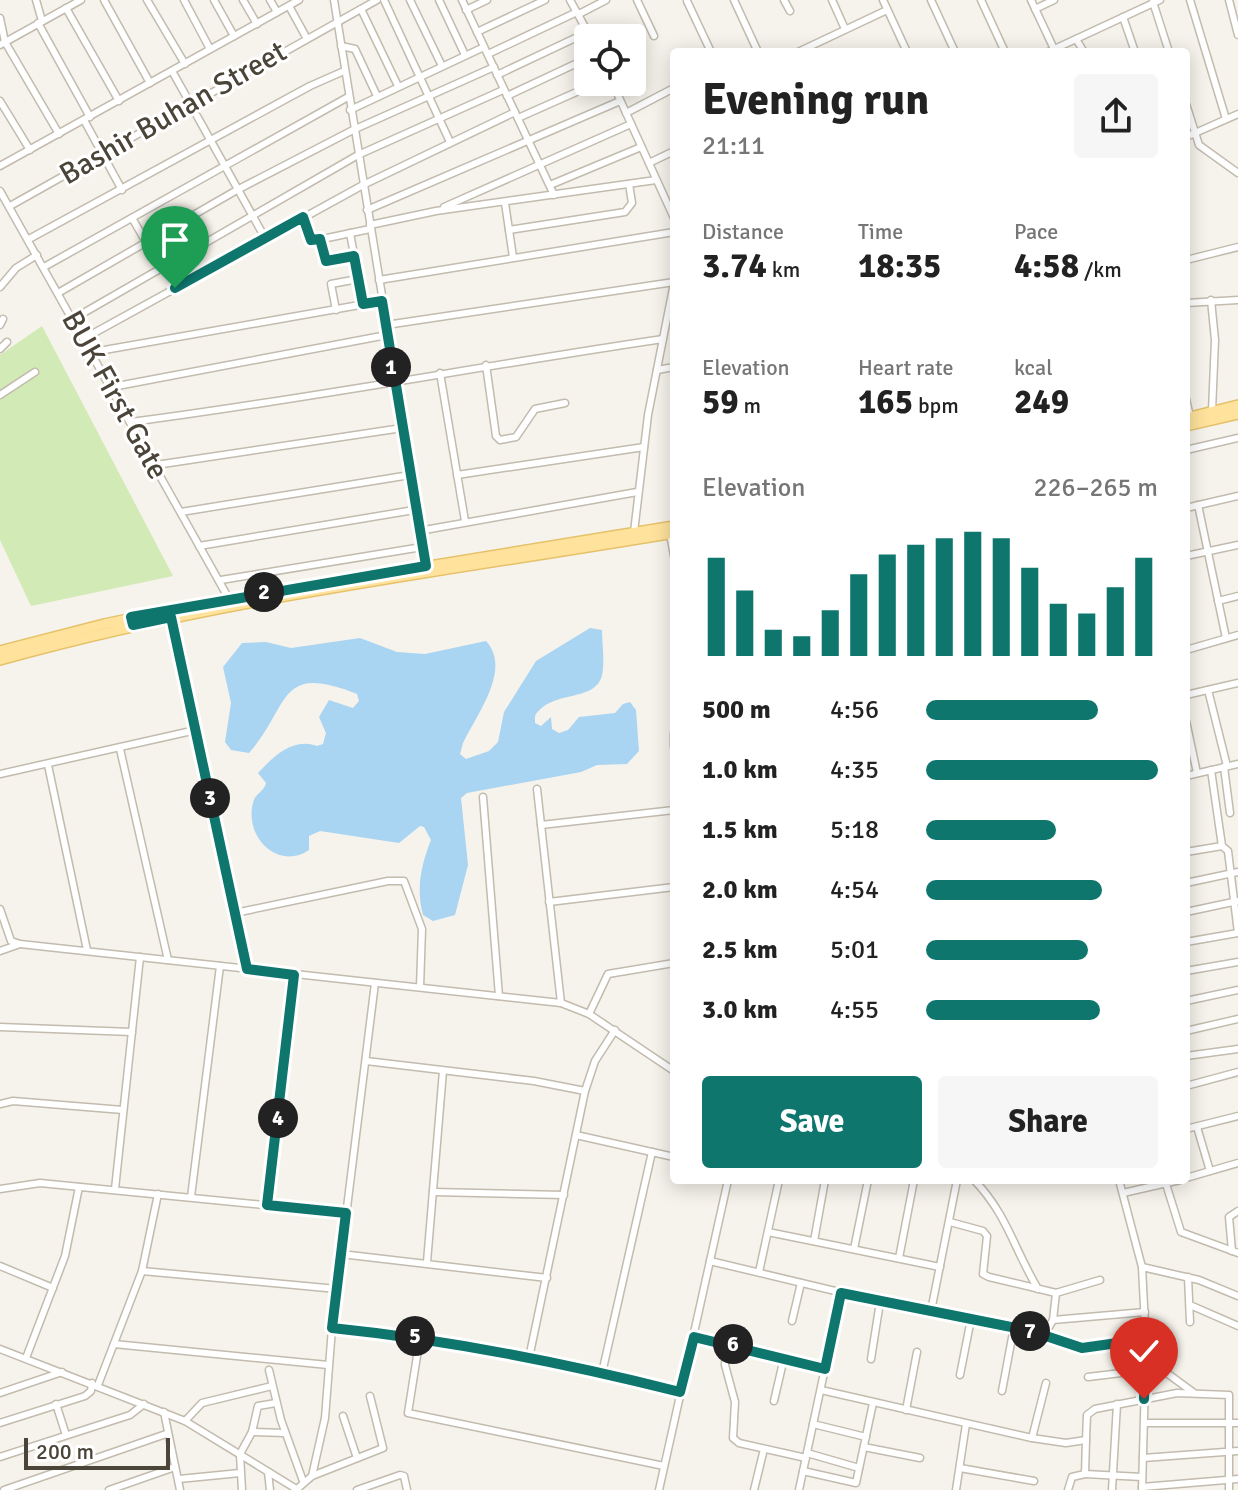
<!DOCTYPE html>
<html lang="en">
<head>
<meta charset="utf-8">
<style>
	:root { --surface:#fff; --page:#f6f6f6; --text:#222; --muted:#767676; --accent:#0f766e }
	body { margin:0; font-family:Signika,sans-serif; background:var(--page); color:var(--text); height:100vh; display:flex; flex-direction:column; font-size:30px; white-space:nowrap }
	* { box-sizing:border-box; margin:0 }
	p { font-size:26px; color:var(--muted) }
	.icon { flex:none; width:44px; height:44px; fill:none; stroke:currentColor; stroke-width:2; stroke-linecap:round; stroke-linejoin:round }
	.map { position:relative; flex:1; overflow:hidden }
	.drawer { position:absolute; left:670px; top:48px; width:520px; height:1136px; display:flex; flex-direction:column; background:var(--surface); border-radius:8px; box-shadow:0 4px 20px #0003 }
	.drawer>* { flex:none }
	.tools { position:absolute; left:574px; top:24px; display:grid; gap:16px }
	.tools a { display:grid; place-items:center; width:72px; height:72px; border-radius:8px; background:var(--surface); box-shadow:0 4px 20px #0003; font-size:40px }
	.scale { position:absolute; left:24px; bottom:20px; width:146px; box-sizing:border-box; padding-left:8px; border:4px solid #4b4439; border-top:0; font-size:22px; line-height:28px; white-space:nowrap; color:#4b4439; -webkit-text-stroke:6px #fff; paint-order:stroke }
	.pin { position:absolute; display:grid; place-items:center; width:68px; height:68px; color:#fff; margin:-82px -34px; border-radius:50% 50% 50% 0; rotate:-45deg; box-shadow:0 0 8px #0007 }
	.pin .icon { rotate:45deg }
	.km { position:absolute; width:40px; height:40px; margin:-20px; border-radius:50%; background:#222; color:#fff; font-size:22px; line-height:40px; text-align:center }
	.round { display:grid; place-items:center; flex:none; width:84px; height:84px; border-radius:8px; background:var(--page) }
	.headline { display:flex; align-items:center; justify-content:space-between; height:136px; padding:0 32px }
	h1 { font-size:44px; font-weight:800; line-height:60px }
	.stats { display:grid; grid-template-columns:repeat(3,1fr); gap:12px; height:136px; padding:8px 32px }
	.stats div { display:grid; align-content:center }
	.stats b { font-size:34px; font-weight:800 }
	.stats small { font-size:22px; font-weight:400 }
	.stats p { font-size:22px }
	.chart { height:224px; padding:16px 32px }
	.chart p { display:flex; justify-content:space-between }
	.chart svg { width:100%; height:144px; margin-top:8px; stroke:var(--accent); stroke-width:6 }
	.action { display:flex; gap:16px; margin-top:auto; padding:16px 32px }
	.action a { flex:1; height:92px; border-radius:8px; background:var(--accent); color:#fff; font-size:32px; font-weight:800; line-height:92px; text-align:center }
	.action a+a { background:var(--page); color:var(--text) }
	ul { padding:0 32px; list-style:none; font-size:26px }
	li { display:grid; grid-template-columns:128px 96px 1fr; align-items:center; height:60px }
	li i { height:20px; border-radius:10px; background:var(--accent) }
	.map>svg:first-child { display:block }
	.green { fill:#d2eab5 }
	.water { fill:#a9d4f2 }
	.lines { fill:none; stroke-linecap:round; stroke-linejoin:round }
	.minor-casing { stroke:#c2bbae; stroke-width:9 }
	.primary-casing { stroke:#e6c16a; stroke-width:12 }
	.minor { stroke:#fff; stroke-width:6 }
	.primary { stroke:#ffe39c; stroke-width:9 }
	.route-casing { stroke:#fff; stroke-width:16 }
	.route { stroke:#0f766e; stroke-width:10 }
	.labels { text-anchor:middle; dominant-baseline:central; stroke-width:6; stroke-linejoin:round; paint-order:stroke }
	.street-label { font-size:30px; fill:#4b4439; stroke:#fff }
</style>
</head>
<body>
<div class="map">
<svg width="1238" height="1490" viewBox="0 0 1238 1490">
	<rect width="100%" height="100%" fill="#f6f3ec"/>
	<polygon class="green" points="42,326 173,576 31,606 0,540 0,355"/>
	<path class="water" d="M590,628L602,630C602,644 605,662 602,675C596,703 551,689 535,716V723L541,726L551,717L552,729L559,733L568,730L579,717L615,713L623,704L630,702L636,710L639,751L627,764L597,765L581,772L467,793L461,798L468,865L455,915L433,921L423,915C416,889 421,865 431,840L424,827L420,826L399,843L320,831L309,836V850C278,871 244,837 253,803C255,793 264,792 266,783L258,773C274,756 293,737 317,746L323,744L326,733L319,717L329,700L353,708L359,701L357,694C277,662 291,705 249,753L231,750L225,742L231,703L223,667L242,643L266,642L291,648L360,638L397,652L425,654L486,641C512,669 477,714 463,743L460,754L466,759L489,751L498,742L504,712L536,661Z"/>
	<g class="lines">
		<defs>
			<g id="minor">
				<polyline points="36,0 42,21"/>
				<polyline points="104,0 150,83"/>
				<polyline points="147,0 185,64"/>
				<polyline points="184,0 210,49"/>
				<polyline points="214,0 234,36"/>
				<polyline points="243,0 257,24"/>
				<polyline points="270,0 277,12"/>
				<polyline points="334,0 426,566"/>
				<polyline points="384,0 450,142"/>
				<polyline points="410,0 442,66"/>
				<polyline points="439,0 465,55"/>
				<polyline points="462,0 554,195"/>
				<polyline points="570,0 591,38"/>
				<polyline points="637,0 654,36"/>
				<polyline points="734,0 758,52"/>
				<polyline points="784,0 790,11"/>
				<polyline points="832,0 845,29"/>
				<polyline points="883,0 907,52"/>
				<polyline points="931,0 955,52"/>
				<polyline points="981,0 1005,52"/>
				<polyline points="1031,0 1054,49"/>
				<polyline points="1190,0 1226,119"/>
				<polyline points="1229,0 1238,35"/>
				<polyline points="687,1 711,52"/>
				<polyline points="1153,2 1169,52"/>
				<polyline points="289,6 306,37"/>
				<polyline points="66,8 119,101"/>
				<polyline points="361,9 398,86"/>
				<polyline points="1035,9 1054,0"/>
				<polyline points="466,10 487,0"/>
				<polyline points="579,14 606,0"/>
				<polyline points="1123,17 1135,52"/>
				<polyline points="0,18 5,42 59,134"/>
				<polyline points="38,23 90,117"/>
				<polyline points="477,32 545,0"/>
				<polyline points="1076,39 1084,52"/>
				<polyline points="0,45 81,0"/>
				<polyline points="341,46 355,49 377,96"/>
				<polyline points="798,52 887,10"/>
				<polyline points="1048,52 1160,0"/>
				<polyline points="488,54 577,12"/>
				<polyline points="172,71 190,103"/>
				<polyline points="497,75 588,32"/>
				<polyline points="612,82 674,218"/>
				<polyline points="507,96 588,58"/>
				<polyline points="0,101 30,150"/>
				<polyline points="1186,104 1199,145 1238,173"/>
				<polyline points="350,110 484,47"/>
				<polyline points="626,113 674,88"/>
				<polyline points="197,116 265,238"/>
				<polyline points="518,118 599,82"/>
				<polyline points="84,120 122,190"/>
				<polyline points="1186,137 1238,114"/>
				<polyline points="649,163 674,151"/>
				<polyline points="0,166 299,0"/>
				<polyline points="550,185 641,147"/>
				<polyline points="0,191 229,599"/>
				<polyline points="505,203 513,257"/>
				<polyline points="10,206 377,0"/>
				<polyline points="444,207 631,124"/>
				<polyline points="367,210 620,101"/>
				<polyline points="303,217 313,241 370,229"/>
				<polyline points="132,218 160,266"/>
				<polyline points="370,225 436,211 656,180"/>
				<polyline points="509,230 625,212 632,203 629,184"/>
				<polyline points="350,233 363,304"/>
				<polyline points="29,239 310,86 344,71"/>
				<polyline points="320,239 326,261 354,256"/>
				<polyline points="1186,260 1238,247"/>
				<polyline points="44,267 348,97"/>
				<polyline points="379,280 674,232"/>
				<polyline points="0,287 16,268 37,255"/>
				<polyline points="58,293 237,190 353,130 494,67"/>
				<polyline points="1211,300 1215,340 1212,411"/>
				<polyline points="1186,303 1238,300"/>
				<polyline points="336,310 331,284 358,279"/>
				<polyline points="73,319 358,155 503,90"/>
				<polyline points="0,325 3,319"/>
				<polyline points="386,325 674,282"/>
				<polyline points="85,338 363,185 515,112"/>
				<polyline points="0,349 7,342"/>
				<polyline points="93,352 382,301"/>
				<polyline points="486,365 496,436 500,440 516,437 535,409 565,403"/>
				<polyline points="657,370 674,367"/>
				<polyline points="440,373 465,521"/>
				<polyline points="112,387 387,335"/>
				<polyline points="0,395 35,372"/>
				<polyline points="1186,399 1190,417"/>
				<path d="M131,422C309,399 486,365 663,339"/>
				<polyline points="1186,450 1238,438"/>
				<polyline points="156,465 402,428"/>
				<polyline points="457,475 644,447"/>
				<polyline points="1198,505 1226,638"/>
				<polyline points="1186,508 1238,496"/>
				<polyline points="181,512 410,475"/>
				<polyline points="419,531 637,492"/>
				<polyline points="634,532 648,415 674,283"/>
				<polyline points="670,534 674,556"/>
				<polyline points="199,546 414,510"/>
				<polyline points="1186,556 1238,545"/>
				<polyline points="221,580 422,547"/>
				<polyline points="1218,601 1238,596"/>
				<polyline points="171,617 247,969"/>
				<polyline points="1186,650 1238,635"/>
				<polyline points="1208,690 1227,766"/>
				<polyline points="1186,695 1238,683"/>
				<polyline points="1186,721 1197,773"/>
				<polyline points="674,733 674,747"/>
				<polyline points="120,749 168,960"/>
				<polyline points="48,765 87,950"/>
				<polyline points="1224,767 1230,813"/>
				<polyline points="1211,770 1222,846 1228,851 1238,933"/>
				<polyline points="0,774 196,730"/>
				<polyline points="1186,776 1238,764"/>
				<polyline points="537,789 561,1003"/>
				<polyline points="483,797 499,996"/>
				<polyline points="541,825 674,810"/>
				<polyline points="1186,852 1222,846"/>
				<polyline points="1186,883 1238,872"/>
				<polyline points="549,902 674,887"/>
				<polyline points="0,909 11,941 20,944 561,1003 589,1014 674,1071"/>
				<polyline points="1186,912 1238,901"/>
				<polyline points="235,913 388,881 404,881 422,929 420,987"/>
				<polyline points="1186,942 1238,933"/>
				<polyline points="0,951 20,944"/>
				<polyline points="1186,971 1238,962"/>
				<polyline points="1186,1001 1238,990"/>
				<polyline points="589,1014 608,974 674,963"/>
				<polyline points="0,1027 132,1032"/>
				<polyline points="1186,1031 1238,1019"/>
				<polyline points="1186,1056 1238,1049"/>
				<polyline points="366,1061 534,1081 585,1091"/>
				<polyline points="1186,1086 1238,1072"/>
				<polyline points="0,1104 13,1101 123,1110"/>
				<polyline points="1197,1127 1210,1171"/>
				<polyline points="1186,1129 1238,1116"/>
				<polyline points="576,1135 674,1157"/>
				<polyline points="1186,1178 1238,1163"/>
				<path d="M974,1180C1007,1214 1014,1249 1038,1289"/>
				<polyline points="1119,1180 1142,1267 1146,1345 1142,1490"/>
				<polyline points="1166,1184 1181,1232 1238,1253"/>
				<polyline points="0,1189 40,1183 346,1213"/>
				<polyline points="115,1189 140,957"/>
				<polyline points="433,1192 564,1195"/>
				<polyline points="1123,1193 1180,1180"/>
				<polyline points="191,1197 220,966"/>
				<polyline points="267,1205 294,975"/>
				<polyline points="950,1222 983,1231 987,1236 983,1274 989,1277 1056,1293 1100,1280"/>
				<polyline points="768,1232 940,1267"/>
				<polyline points="814,1241 825,1180"/>
				<polyline points="854,1249 868,1180"/>
				<polyline points="1232,1251 1229,1217 1238,1211"/>
				<polyline points="341,1254 547,1278"/>
				<polyline points="899,1258 914,1180"/>
				<polyline points="710,1261 856,1296 1031,1331 1082,1348 1146,1339"/>
				<polyline points="427,1262 443,1071"/>
				<polyline points="0,1266 53,1288"/>
				<polyline points="1142,1267 1199,1280 1238,1296"/>
				<polyline points="142,1271 337,1289"/>
				<polyline points="759,1272 779,1180"/>
				<polyline points="1188,1277 1190,1322"/>
				<polyline points="1190,1305 1238,1326"/>
				<polyline points="931,1311 957,1180"/>
				<polyline points="1053,1320 1145,1312"/>
				<polyline points="792,1321 801,1283"/>
				<path d="M332,1328C450,1340 565,1364 680,1392"/>
				<polyline points="1044,1336 1053,1320 1056,1293"/>
				<polyline points="420,1337 408,1413 664,1466"/>
				<polyline points="694,1337 825,1369"/>
				<polyline points="726,1342 725,1365 735,1402 733,1438 739,1443 806,1458"/>
				<polyline points="114,1344 328,1365"/>
				<polyline points="0,1349 185,1421 298,1490"/>
				<polyline points="26,1358 65,1256 79,1187"/>
				<polyline points="529,1358 585,1091 595,1061 615,1030"/>
				<polyline points="871,1359 880,1302"/>
				<polyline points="1146,1364 1160,1368 1194,1393"/>
				<polyline points="269,1370 281,1420 303,1481"/>
				<polyline points="602,1373 652,1152"/>
				<polyline points="960,1375 971,1319"/>
				<polyline points="1088,1377 1146,1370"/>
				<polyline points="98,1385 142,1271 158,1194"/>
				<polyline points="821,1390 1032,1438 1066,1443 1086,1440 1087,1415 1095,1409 1177,1393 1229,1395 1229,1490"/>
				<polyline points="1002,1391 1014,1327"/>
				<polyline points="0,1393 62,1372"/>
				<polyline points="774,1401 784,1358"/>
				<polyline points="56,1404 66,1435"/>
				<polyline points="906,1410 917,1352"/>
				<polyline points="164,1412 180,1490"/>
				<polyline points="343,1416 357,1458"/>
				<polyline points="185,1421 202,1403 272,1386"/>
				<polyline points="0,1423 85,1396 91,1391 92,1383"/>
				<polyline points="1146,1423 1238,1423"/>
				<polyline points="813,1424 866,1437"/>
				<polyline points="252,1432 285,1433"/>
				<polyline points="1032,1438 1046,1383"/>
				<polyline points="1086,1440 1085,1474 1142,1477"/>
				<polyline points="864,1447 920,1458"/>
				<polyline points="807,1453 859,1468"/>
				<polyline points="0,1457 130,1415 144,1404"/>
				<polyline points="1143,1458 1238,1451"/>
				<polyline points="960,1468 1034,1481"/>
				<polyline points="803,1471 856,1483 873,1403"/>
				<polyline points="268,1472 270,1490"/>
				<polyline points="312,1476 325,1418 332,1328 375,983"/>
				<polyline points="179,1479 240,1473"/>
				<polyline points="1142,1487 1238,1479"/>
				<polyline points="297,1489 312,1476 383,1448 370,1396"/>
				<polyline points="4,1490 166,1434"/>
				<polyline points="109,1490 175,1467"/>
				<polyline points="242,1490 240,1454 252,1432 258,1406 276,1403"/>
				<polyline points="357,1490 400,1475 404,1476 407,1490"/>
				<polyline points="659,1490 728,1180"/>
				<polyline points="754,1490 764,1449"/>
				<polyline points="799,1490 841,1293"/>
				<polyline points="956,1490 966,1424"/>
				<polyline points="1068,1490 1072,1477 1085,1474"/>
				<polyline points="1112,1490 1117,1404"/>
			</g>
			<g id="primary">
				<polyline points="1186,418 1238,405"/>
				<polyline points="1186,426 1238,414"/>
				<polyline points="0,651 104,624 209,602 674,526"/>
				<path d="M0,660C221,598 448,571 674,533"/>
			</g>
		</defs>
		<use href="#minor" class="minor-casing"/>
		<use href="#primary" class="primary-casing"/>
		<use href="#minor" class="minor"/>
		<use href="#primary" class="primary"/>
	</g>
	<g class="lines">
		<defs>
			<path id="route" d="M175,288L303,217L311,240L320,239L326,261L354,256L363,304L382,301L426,566L131,617L133,625L171,617L247,969L294,975L267,1205L346,1213L332,1328C450,1340 565,1363 680,1392L694,1337L825,1369L841,1293L1031,1331L1082,1348L1146,1339L1144,1399"/>
		</defs>
		<use href="#route" class="route-casing"/>
		<use href="#route" class="route"/>
	</g>
	<g class="labels">
		<g class="street-label">
			<text transform="translate(173 113) rotate(-30)">Bashir Buhan Street</text>
			<text transform="translate(115 395) rotate(61)">BUK First Gate</text>
		</g>
	</g>
</svg>
<div class="tools">
<a><svg class="icon" aria-label="locate" viewBox="0 0 24 24"><circle cx="12" cy="12" r="6"/><path d="M12 2v4M12 18v4M2 12h4M18 12h4"/></svg></a>
</div>
<div class="scale">200 m</div>
<div class="pin" style="left:175px;top:288px;background:#1e9e55"><svg class="icon" aria-label="arrive" viewBox="0 0 24 24"><path d="M6 21V4h12l-3 4 3 4H6"/></svg></div>
<div class="pin" style="left:1144px;top:1399px;background:#d93025"><svg class="icon" aria-label="check" viewBox="0 0 24 24"><path d="M5 12l5 5 9-10"/></svg></div>
<b class="km" style="left:391px;top:367px">1</b>
<b class="km" style="left:264px;top:592px">2</b>
<b class="km" style="left:210px;top:798px">3</b>
<b class="km" style="left:278px;top:1118px">4</b>
<b class="km" style="left:415px;top:1336px">5</b>
<b class="km" style="left:733px;top:1344px">6</b>
<b class="km" style="left:1030px;top:1331px">7</b>
<section class="drawer">
<div class="headline"><div><h1>Evening run</h1><p>21:11</p></div><a class="round"><svg class="icon" aria-label="share" viewBox="0 0 24 24"><path d="M12 15V3M7 8l5-5 5 5M5 13v7h14v-7"/></svg></a></div>
<div class="stats">
<div><p>Distance</p><b>3.74<small> km</small></b></div>
<div><p>Time</p><b>18:35</b></div>
<div><p>Pace</p><b>4:58<small> /km</small></b></div>
</div>
<div class="stats">
<div><p>Elevation</p><b>59<small> m</small></b></div>
<div><p>Heart rate</p><b>165<small> bpm</small></b></div>
<div><p>kcal</p><b>249</b></div>
</div>
<div class="chart"><p><span>Elevation</span>226–265 m</p>
<svg viewBox="0 0 160 44" preserveAspectRatio="none"><path d="M5 44V14M15 44V24M25 44V36M35 44V38M45 44V30M55 44V19M65 44V13M75 44V10M85 44V8M95 44V6M105 44V8M115 44V17M125 44V28M135 44V31M145 44V23M155 44V14"/></svg>
</div>
<ul>
<li><b>500 m</b>4:56<i style="width:74%"></i></li>
<li><b>1.0 km</b>4:35<i style="width:100%"></i></li>
<li><b>1.5 km</b>5:18<i style="width:56%"></i></li>
<li><b>2.0 km</b>4:54<i style="width:76%"></i></li>
<li><b>2.5 km</b>5:01<i style="width:70%"></i></li>
<li><b>3.0 km</b>4:55<i style="width:75%"></i></li>
</ul>
<div class="action"><a>Save</a><a>Share</a></div>
</section>
</div>
</body>
</html>
